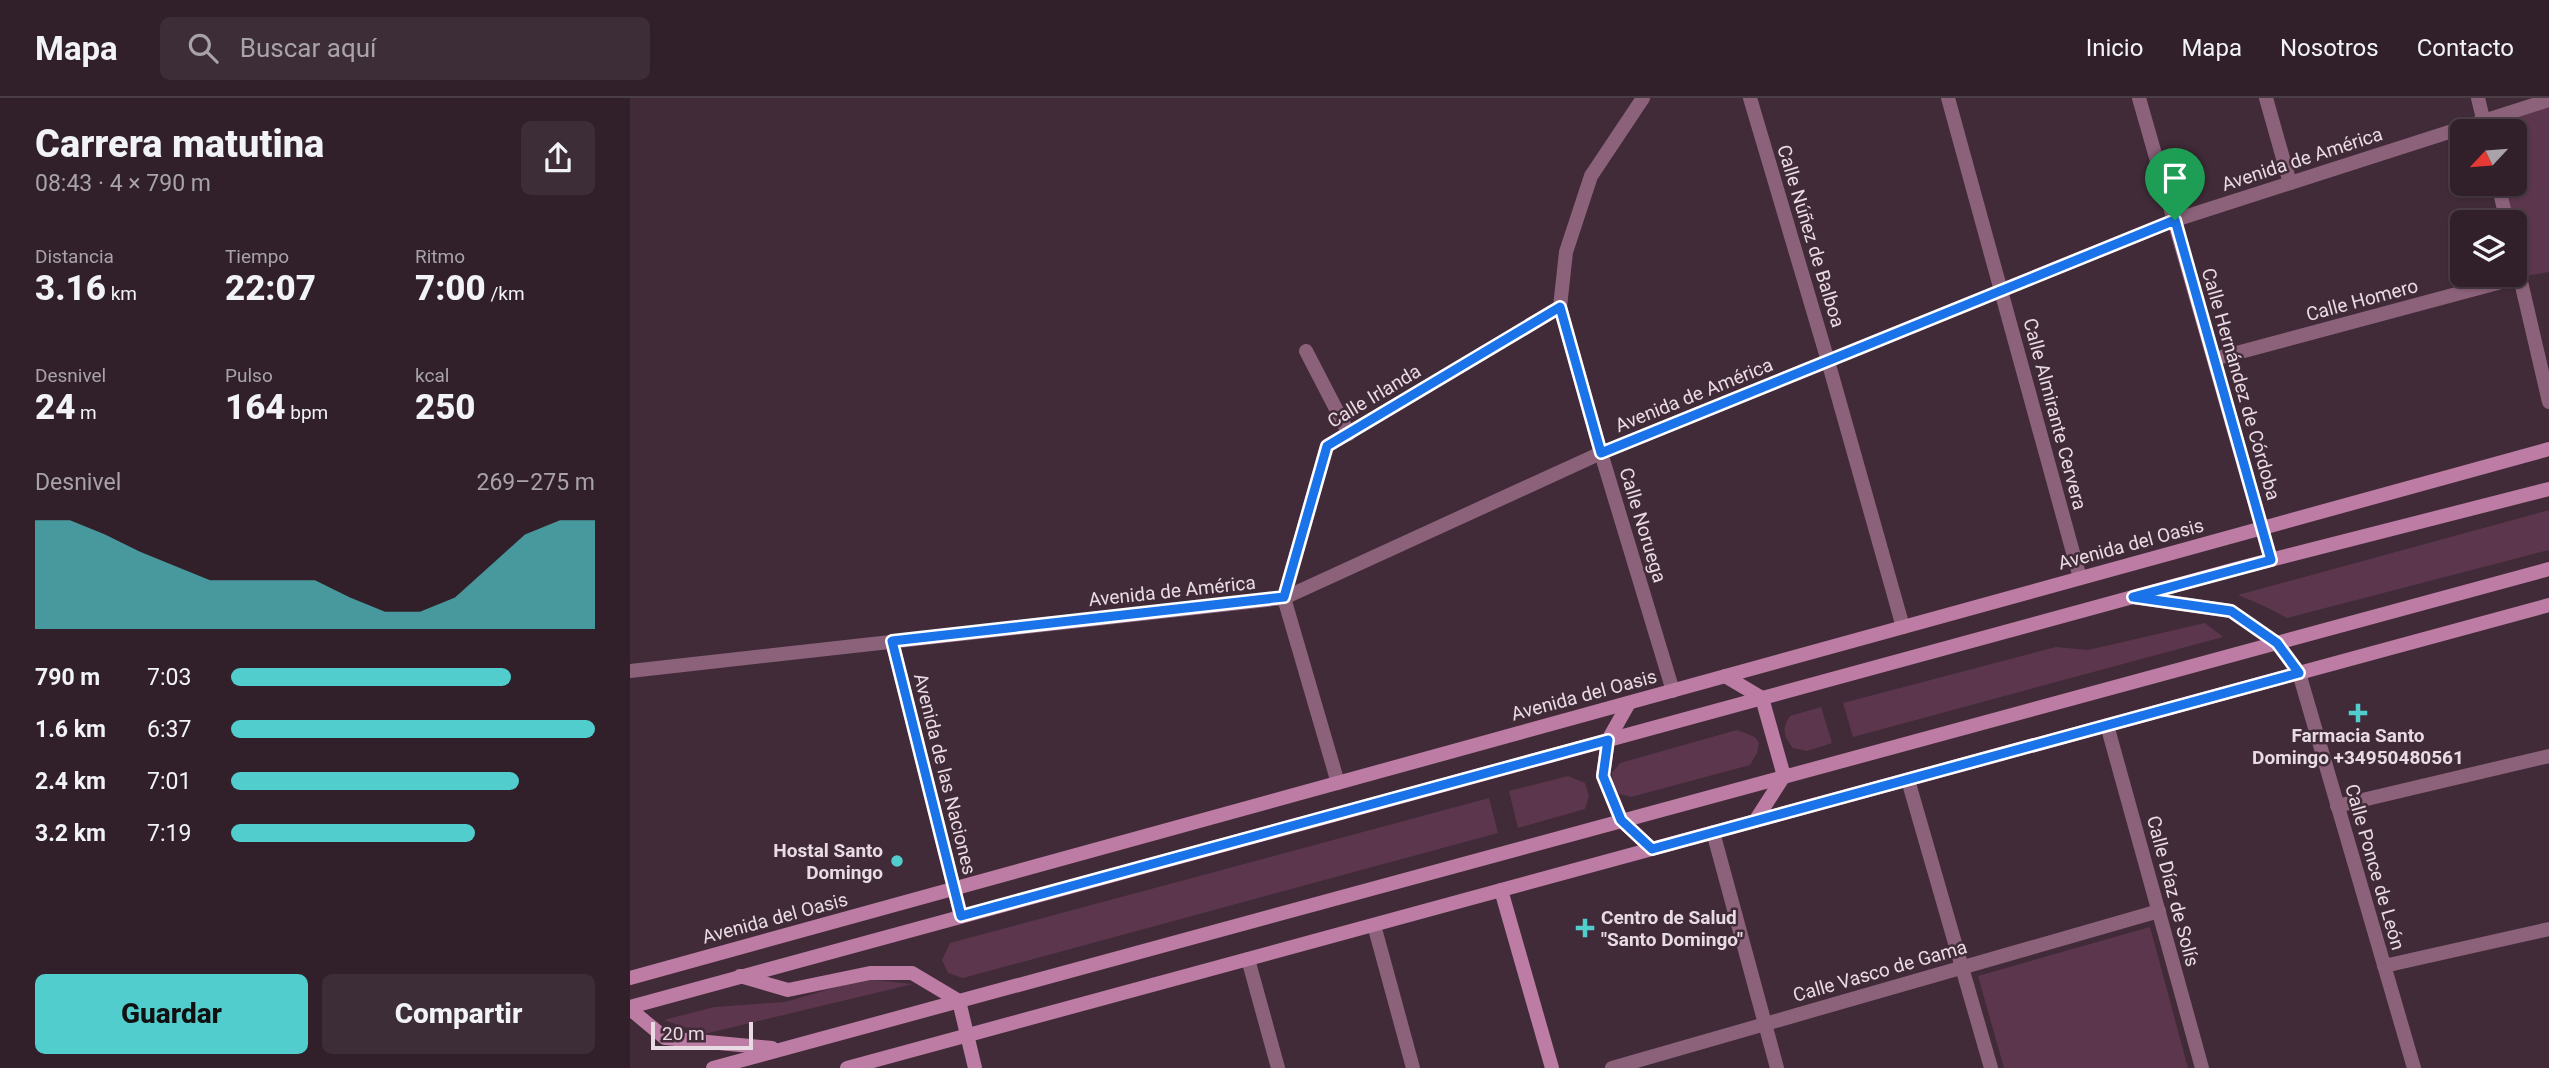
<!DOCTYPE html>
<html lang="es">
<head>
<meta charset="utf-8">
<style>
	:root { --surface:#31202a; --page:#3d2d36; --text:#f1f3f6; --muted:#a8a3a8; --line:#4c3e47; --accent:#52cdce }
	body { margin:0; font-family:Roboto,sans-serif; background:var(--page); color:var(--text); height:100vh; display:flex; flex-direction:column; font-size:26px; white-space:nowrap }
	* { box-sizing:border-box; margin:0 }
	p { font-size:23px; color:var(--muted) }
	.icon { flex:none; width:38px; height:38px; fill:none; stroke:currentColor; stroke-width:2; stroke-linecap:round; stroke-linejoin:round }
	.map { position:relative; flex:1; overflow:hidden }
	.side { display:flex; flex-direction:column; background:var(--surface); width:630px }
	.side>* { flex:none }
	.needle { width:46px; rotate:244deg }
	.fabs { position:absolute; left:1820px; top:21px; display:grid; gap:14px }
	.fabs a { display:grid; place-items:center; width:77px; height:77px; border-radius:10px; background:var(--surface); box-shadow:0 2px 5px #0004,0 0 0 2px var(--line); font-size:35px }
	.scale { position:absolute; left:21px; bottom:18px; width:102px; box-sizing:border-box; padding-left:7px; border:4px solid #e9dbe3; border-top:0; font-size:19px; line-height:24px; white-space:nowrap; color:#e9dbe3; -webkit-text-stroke:5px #412b38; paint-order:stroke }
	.pin { position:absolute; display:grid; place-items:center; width:60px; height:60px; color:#fff; margin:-72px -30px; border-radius:50% 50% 50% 0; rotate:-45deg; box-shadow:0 0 7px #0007 }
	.pin .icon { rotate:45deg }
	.round { display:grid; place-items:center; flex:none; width:74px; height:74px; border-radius:10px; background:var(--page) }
	.headline { display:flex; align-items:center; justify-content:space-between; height:119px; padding:0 35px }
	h1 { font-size:38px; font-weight:800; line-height:52px }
	.figures { display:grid; grid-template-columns:repeat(3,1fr); gap:10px; height:119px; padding:7px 35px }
	.figures div { display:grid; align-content:center }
	.figures b { font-size:35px; font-weight:800 }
	.figures small { font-size:19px; font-weight:400 }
	.figures p { font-size:19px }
	.chart { height:196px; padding:14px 35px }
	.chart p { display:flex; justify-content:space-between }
	.chart svg { width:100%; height:126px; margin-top:7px; fill:var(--accent); opacity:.7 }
	.primary-button { display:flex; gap:14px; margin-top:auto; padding:14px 35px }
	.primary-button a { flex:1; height:80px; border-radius:10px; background:var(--accent); color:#111; font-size:28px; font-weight:800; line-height:80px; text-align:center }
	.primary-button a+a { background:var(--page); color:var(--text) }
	ul { padding:0 35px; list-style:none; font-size:23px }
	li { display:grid; grid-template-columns:112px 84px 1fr; align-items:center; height:52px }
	li i { height:18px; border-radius:9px; background:var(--accent) }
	header { display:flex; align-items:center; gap:42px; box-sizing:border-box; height:98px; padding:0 35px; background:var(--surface); border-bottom:2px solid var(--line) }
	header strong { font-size:33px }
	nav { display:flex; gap:38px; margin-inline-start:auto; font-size:24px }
	.search { width:490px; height:63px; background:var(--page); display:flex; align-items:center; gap:18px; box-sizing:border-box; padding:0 24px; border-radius:10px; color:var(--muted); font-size:26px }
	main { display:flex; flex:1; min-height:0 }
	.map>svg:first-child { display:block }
	.green { fill:#5c364d }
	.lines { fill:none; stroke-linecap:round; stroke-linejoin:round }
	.lane { stroke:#8c627b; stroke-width:14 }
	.street { stroke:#8c627b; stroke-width:14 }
	.secondary { stroke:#bd7ca3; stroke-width:14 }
	.route-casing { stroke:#fff; stroke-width:14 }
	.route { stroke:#1a73e8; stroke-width:9 }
	.poi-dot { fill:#52cdce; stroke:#412b38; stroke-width:2.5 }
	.labels { text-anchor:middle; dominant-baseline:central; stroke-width:5; stroke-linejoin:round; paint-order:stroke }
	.street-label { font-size:19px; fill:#e9dbe3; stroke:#412b38 }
	.poi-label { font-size:19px; font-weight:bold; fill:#e9dbe3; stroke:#412b38 }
</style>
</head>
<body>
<header>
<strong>Mapa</strong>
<div class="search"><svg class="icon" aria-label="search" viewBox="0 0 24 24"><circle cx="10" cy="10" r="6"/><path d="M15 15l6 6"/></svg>Buscar aquí</div>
<nav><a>Inicio</a><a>Mapa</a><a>Nosotros</a><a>Contacto</a></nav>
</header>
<main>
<section class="side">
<div class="headline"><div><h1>Carrera matutina</h1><p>08:43 · 4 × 790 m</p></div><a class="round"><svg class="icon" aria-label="share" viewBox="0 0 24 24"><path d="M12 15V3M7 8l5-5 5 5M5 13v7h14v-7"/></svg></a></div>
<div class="figures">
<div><p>Distancia</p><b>3.16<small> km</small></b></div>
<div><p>Tiempo</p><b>22:07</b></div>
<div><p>Ritmo</p><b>7:00<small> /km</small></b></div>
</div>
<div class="figures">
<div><p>Desnivel</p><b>24<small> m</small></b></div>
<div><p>Pulso</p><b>164<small> bpm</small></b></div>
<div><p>kcal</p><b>250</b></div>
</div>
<div class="chart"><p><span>Desnivel</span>269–275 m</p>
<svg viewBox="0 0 160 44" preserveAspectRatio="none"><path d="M0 44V6L10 6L20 11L30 17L40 22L50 27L60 27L70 27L80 27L90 33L100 38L110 38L120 33L130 22L140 11L150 6L160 6V44z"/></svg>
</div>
<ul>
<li><b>790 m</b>7:03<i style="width:77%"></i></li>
<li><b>1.6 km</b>6:37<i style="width:100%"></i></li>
<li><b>2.4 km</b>7:01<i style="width:79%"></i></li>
<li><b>3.2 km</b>7:19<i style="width:67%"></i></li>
</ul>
<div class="primary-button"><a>Guardar</a><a>Compartir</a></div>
</section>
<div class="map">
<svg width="1919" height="970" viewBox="0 0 1919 970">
	<rect width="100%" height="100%" fill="#412b38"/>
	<g class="green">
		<polygon points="1919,2 1919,174 1890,179 1885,158 1885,124 1877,124 1868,86 1885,86 1885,33 1856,33 1854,23"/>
		<polygon points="1919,412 1919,452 1657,520 1634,508 1608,497"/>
		<polygon points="1575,525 1593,539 1223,639 1213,605 1426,549 1458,552"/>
		<path d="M1191,609L1202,645L1177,653L1163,650C1154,639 1151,631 1160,618Z"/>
		<polygon points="1107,632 1125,639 1129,645 1127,655 1120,667 1001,699 989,696 983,686 982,675 990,665"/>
		<polygon points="938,678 955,685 959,698 955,711 888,730 879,693"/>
		<polygon points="859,700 868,735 333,880 318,875 312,862 320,845"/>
		<polygon points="1520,829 1558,970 1374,970 1348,878"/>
		<polygon points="234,881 283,886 74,936 34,922 84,909 155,904"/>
	</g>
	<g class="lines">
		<polyline class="lane" points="744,827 783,970"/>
		<g class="street">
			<polyline points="1013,0 961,78 936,154 930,209 971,355 1043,593"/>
			<polyline points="1120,0 1198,263 1273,529"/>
			<polyline points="1318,0 1450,480"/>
			<polyline points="1509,0 1641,462"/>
			<polyline points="1636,0 1660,85"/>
			<polyline points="1848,0 1856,33"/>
			<polyline points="1868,86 1877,124"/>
			<polyline points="1885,158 1919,304"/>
			<polyline points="676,253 719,336"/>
			<polyline points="1584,261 1890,179"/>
			<polyline points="1503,499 1601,513 1647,545 1669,575 1784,970"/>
			<polyline points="262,543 331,818"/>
			<polyline points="0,573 654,500 971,355 1545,122 1919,2"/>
			<polyline points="1477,627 1572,970"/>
			<polyline points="1278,682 1361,970"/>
			<polyline points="708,685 654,500 697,348 930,209"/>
			<polyline points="1707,708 1919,658"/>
			<polyline points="1083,734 1147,970"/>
			<polyline points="618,861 648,970"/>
			<polyline points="1754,868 1919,831"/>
			<polyline points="982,970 1529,813"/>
		</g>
		<g class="secondary">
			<polyline points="1095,578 1132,600 1154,678 1125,723"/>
			<polyline points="999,605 978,642 973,678 991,722 1022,751"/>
			<polyline points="871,792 922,970"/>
			<polyline points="110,878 158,892 240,875 282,875 329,903 345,970"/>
			<polyline points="0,880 1919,351"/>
			<polyline points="0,909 1609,470 1919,391"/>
			<polyline points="0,911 35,940 142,950"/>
			<polyline points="83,970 1919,471"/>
			<polyline points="217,970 1919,507"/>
		</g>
	</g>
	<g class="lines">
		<defs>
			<polygon id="route" points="1545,122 1641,462 1503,499 1601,513 1647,545 1669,575 1022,751 991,722 973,678 978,642 331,818 262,543 654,499 697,348 930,209 971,355"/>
		</defs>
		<use href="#route" class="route-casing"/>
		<use href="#route" class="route"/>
	</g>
	<g class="poi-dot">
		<path d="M1724.5 604.5h7v7h7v7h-7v7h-7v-7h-7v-7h7z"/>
		<circle cx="267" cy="763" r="7"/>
		<path d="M951.5 819.5h7v7h7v7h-7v7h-7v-7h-7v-7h7z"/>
	</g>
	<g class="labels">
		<g class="street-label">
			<text transform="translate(1672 61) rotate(-18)">Avenida de América</text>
			<text transform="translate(1181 138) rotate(73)">Calle Núñez de Balboa</text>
			<text transform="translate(1732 202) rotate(-15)">Calle Homero</text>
			<text transform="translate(1611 286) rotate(74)">Calle Hernández de Córdoba</text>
			<text transform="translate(1064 297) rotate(-22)">Avenida de América</text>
			<text transform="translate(744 298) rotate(-31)">Calle Irlanda</text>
			<text transform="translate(1425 316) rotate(75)">Calle Almirante Cervera</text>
			<text transform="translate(1013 427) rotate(73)">Calle Noruega</text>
			<text transform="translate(1501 446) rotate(-15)">Avenida del Oasis</text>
			<text transform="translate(542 493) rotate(-6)">Avenida de América</text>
			<text transform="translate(954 597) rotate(-15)">Avenida del Oasis</text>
			<text transform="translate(315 676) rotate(76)">Avenida de las Naciones</text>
			<text transform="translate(1745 769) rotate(74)">Calle Ponce de León</text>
			<text transform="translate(1543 793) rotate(75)">Calle Díaz de Solís</text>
			<text transform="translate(145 820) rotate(-15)">Avenida del Oasis</text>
			<text transform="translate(1250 873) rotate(-16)">Calle Vasco de Gama</text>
		</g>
		<g class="poi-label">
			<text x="1728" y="637">Farmacia Santo<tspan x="1728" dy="22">Domingo +34950480561</tspan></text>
			<text x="253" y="752" text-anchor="end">Hostal Santo<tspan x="253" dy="22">Domingo</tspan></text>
			<text x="971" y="819" text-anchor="start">Centro de Salud<tspan x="971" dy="22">"Santo Domingo"</tspan></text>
		</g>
	</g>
</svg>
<div class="fabs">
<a><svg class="needle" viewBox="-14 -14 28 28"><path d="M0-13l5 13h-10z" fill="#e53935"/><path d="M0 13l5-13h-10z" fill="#a8a3a8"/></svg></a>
<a><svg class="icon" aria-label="layers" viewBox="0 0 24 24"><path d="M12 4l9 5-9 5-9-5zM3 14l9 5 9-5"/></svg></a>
</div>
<div class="scale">20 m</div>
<div class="pin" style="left:1545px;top:122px;background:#1e9e55"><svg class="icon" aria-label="arrive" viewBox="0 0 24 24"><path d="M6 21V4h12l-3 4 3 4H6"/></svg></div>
</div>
</main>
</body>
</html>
